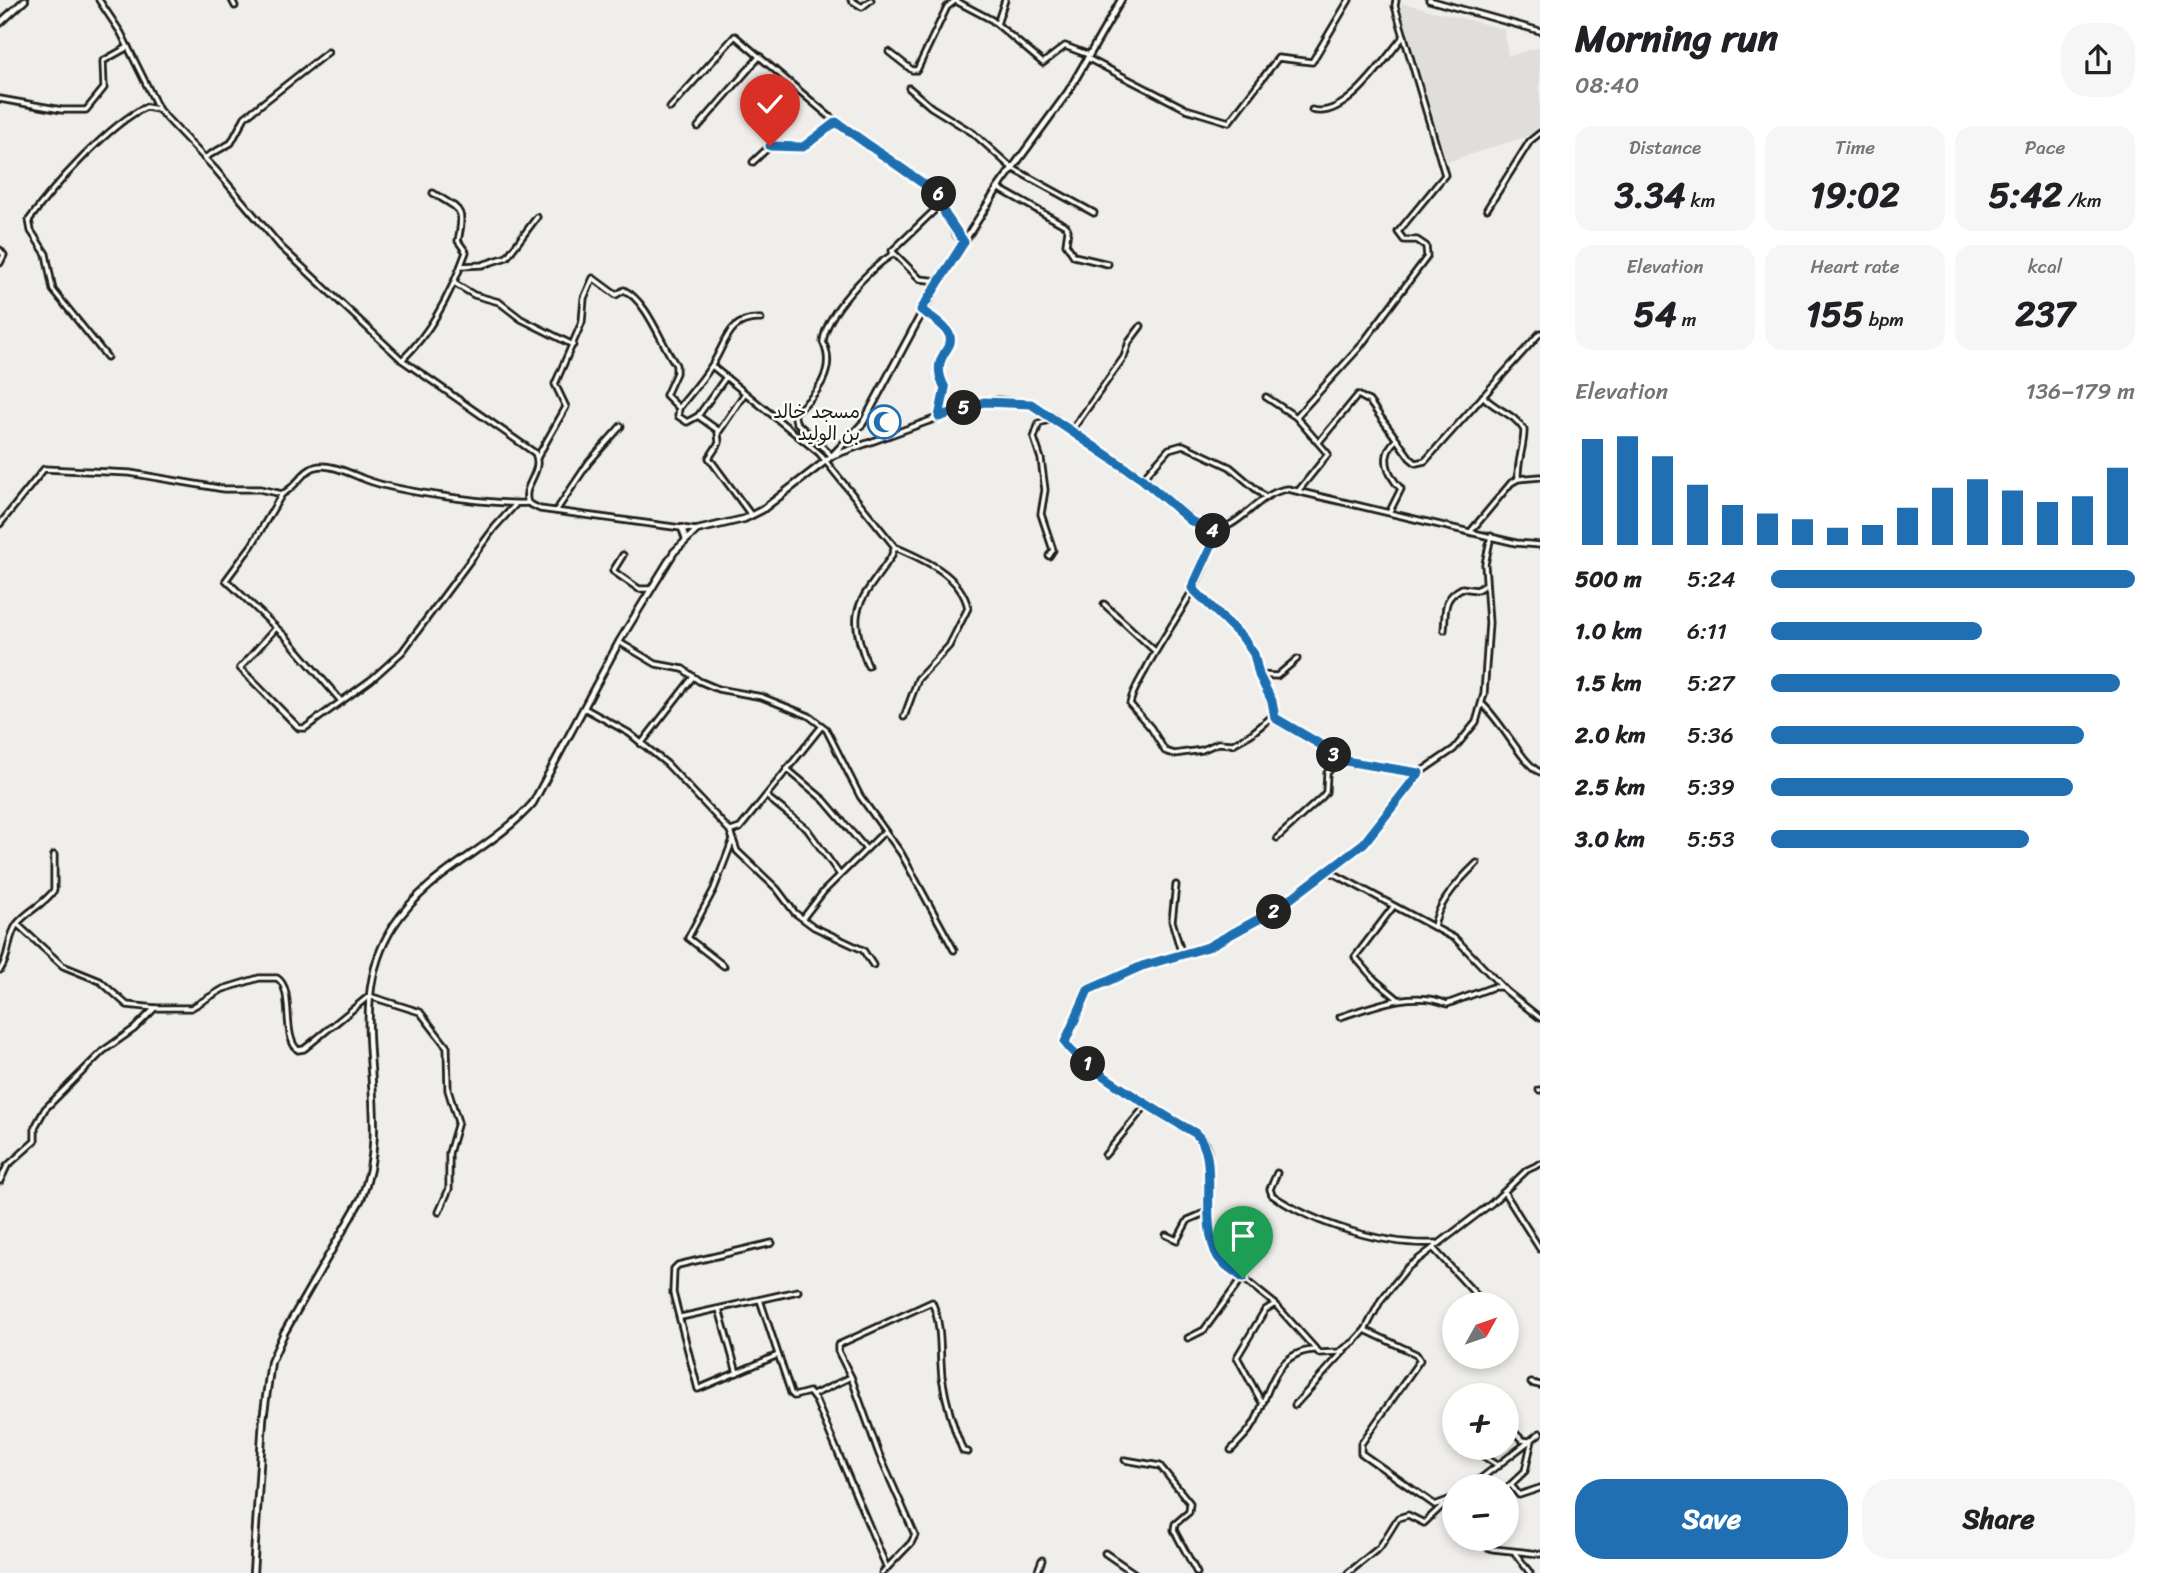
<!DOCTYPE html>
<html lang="en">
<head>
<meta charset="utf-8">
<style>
	:root { --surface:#fff; --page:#f6f6f6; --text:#202124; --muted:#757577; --accent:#1f6fb2 }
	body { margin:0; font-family:Sriracha,"Playpen Sans Arabic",sans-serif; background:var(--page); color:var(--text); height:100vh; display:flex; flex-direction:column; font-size:26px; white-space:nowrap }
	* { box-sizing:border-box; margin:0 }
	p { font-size:23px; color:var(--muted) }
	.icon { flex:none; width:38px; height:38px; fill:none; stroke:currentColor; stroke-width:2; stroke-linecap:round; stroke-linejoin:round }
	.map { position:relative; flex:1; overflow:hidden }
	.panel { display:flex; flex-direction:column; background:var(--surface); width:630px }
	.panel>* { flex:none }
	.needle { width:46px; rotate:50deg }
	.fabs { position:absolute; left:1442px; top:1292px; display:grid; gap:14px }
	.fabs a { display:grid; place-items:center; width:77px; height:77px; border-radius:50%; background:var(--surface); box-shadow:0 4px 10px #0003; font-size:35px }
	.pin { position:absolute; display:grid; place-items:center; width:60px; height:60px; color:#fff; margin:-72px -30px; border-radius:50% 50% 50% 0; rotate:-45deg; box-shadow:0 0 7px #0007 }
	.pin .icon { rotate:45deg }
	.km { position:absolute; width:35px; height:35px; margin:-18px; border-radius:50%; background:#222; color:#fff; font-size:19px; line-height:35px; text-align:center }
	.round { display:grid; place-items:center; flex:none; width:74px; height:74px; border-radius:28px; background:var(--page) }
	.headline { display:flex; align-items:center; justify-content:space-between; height:119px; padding:0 35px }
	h1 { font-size:38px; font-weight:800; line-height:52px }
	.stats { display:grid; grid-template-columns:repeat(3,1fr); gap:10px; height:119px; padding:7px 35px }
	.stats div { display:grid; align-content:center; border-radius:18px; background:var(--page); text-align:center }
	.stats b { font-size:35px; font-weight:800 }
	.stats small { font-size:19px; font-weight:400 }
	.stats p { font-size:19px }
	.chart { height:196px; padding:14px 35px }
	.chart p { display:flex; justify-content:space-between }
	.chart svg { width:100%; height:126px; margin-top:7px; stroke:var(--accent); stroke-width:6 }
	.cta { display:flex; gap:14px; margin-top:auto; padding:14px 35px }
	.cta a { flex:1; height:80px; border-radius:28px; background:var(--accent); color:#fff; font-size:28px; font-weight:800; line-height:80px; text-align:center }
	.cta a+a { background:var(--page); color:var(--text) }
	ul { padding:0 35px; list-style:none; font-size:23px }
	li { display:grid; grid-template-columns:112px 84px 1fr; align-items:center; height:52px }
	li i { height:18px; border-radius:9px; background:var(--accent) }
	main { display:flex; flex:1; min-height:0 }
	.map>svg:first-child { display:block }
	.built { fill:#e0deda }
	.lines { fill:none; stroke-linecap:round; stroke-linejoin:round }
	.minor-casing { stroke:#1c1c1c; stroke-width:9 }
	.tertiary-casing { stroke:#1c1c1c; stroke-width:10 }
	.minor { stroke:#fdfcf7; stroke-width:3.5 }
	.tertiary { stroke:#fdfcf7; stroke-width:4.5 }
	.route-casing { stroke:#fff; stroke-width:14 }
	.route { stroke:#1f6fb2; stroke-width:9 }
	.labels { text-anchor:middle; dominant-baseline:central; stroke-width:5; stroke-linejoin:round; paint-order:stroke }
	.poi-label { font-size:19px; fill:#1c1c1c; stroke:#fdfcf7; text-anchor:end }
</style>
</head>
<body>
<main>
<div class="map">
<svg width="1540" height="1573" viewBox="0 0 1540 1573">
	<rect width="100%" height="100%" fill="#f0eeea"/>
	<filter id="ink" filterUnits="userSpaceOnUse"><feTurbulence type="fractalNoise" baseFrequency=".0143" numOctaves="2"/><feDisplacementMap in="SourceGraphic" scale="14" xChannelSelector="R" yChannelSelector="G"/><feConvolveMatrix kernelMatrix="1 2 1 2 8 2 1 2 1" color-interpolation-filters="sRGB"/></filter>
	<g filter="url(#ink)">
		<polygon class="built" points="1402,3 1504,29 1508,56 1540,47 1540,132 1447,162 1401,9"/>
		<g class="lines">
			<defs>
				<g id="minor">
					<path d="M99,0L121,33L159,110L215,169L281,247L402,360L535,453C544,473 521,485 528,503L540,509L696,530"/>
					<polyline points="232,0 235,6"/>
					<polyline points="851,0 862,7 871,0"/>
					<polyline points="954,0 992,20 1043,63 1065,46 1089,55"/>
					<polyline points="1429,0 1540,31"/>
					<polyline points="997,24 1005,0"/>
					<polyline points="889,52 912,70 917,70 947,7 956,0"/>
					<polyline points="1087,58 1186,109 1229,122 1278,58 1312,62 1349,0"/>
					<polyline points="909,88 931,107 973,133 1012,168 1094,213"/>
					<polyline points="0,99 62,110 86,110 104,88 103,61 128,47"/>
					<polyline points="670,108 735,36 836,122 934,190 956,235 964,242"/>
					<path d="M1312,110C1346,120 1384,59 1404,36"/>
					<polyline points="698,127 760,56"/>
					<polyline points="204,158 231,143 245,117 328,52"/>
					<polyline points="753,162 770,146 803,147 836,122"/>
					<polyline points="998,188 1066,226 1068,230 1066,244 1074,256 1108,264"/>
					<polyline points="1487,209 1530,141 1540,133"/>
					<polyline points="0,250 4,255 0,263"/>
					<path d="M893,254C869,269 826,313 823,342C837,370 816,397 794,413L796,422L832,456L973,405L998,400L1031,404L1142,479L1204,529C1239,536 1255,492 1288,489L1516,543L1540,545"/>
					<polyline points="461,266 482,265 507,257 537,217"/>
					<polyline points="939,281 920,279 892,251 942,203"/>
					<polyline points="454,283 474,295 499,302 521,319 573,345"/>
					<path d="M923,311C983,349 921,343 945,388L939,417"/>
					<path d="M107,357L53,290L46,254L31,231L29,220C52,188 110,123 146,107L157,109"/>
					<path d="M402,360C432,331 452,291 466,252L458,241C465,207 461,211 433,193"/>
					<path d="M712,366L819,453L895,547L891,557C859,604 845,608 868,666"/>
					<path d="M726,377L698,416L687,422L678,416L679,408C689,395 701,382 710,368C726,346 726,317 761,319"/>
					<polyline points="745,393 718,433 719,443 709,458 751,515"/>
					<path d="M1483,396C1496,411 1513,412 1524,430C1524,448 1517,461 1518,479"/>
					<polyline points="1266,397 1296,417 1328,454 1299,490"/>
					<polyline points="698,416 719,431"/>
					<polyline points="1296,417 1359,348 1427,257 1426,246 1417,240 1404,240 1398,232 1445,175 1395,6 1396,0"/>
					<polyline points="1072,430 1124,357 1129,342 1141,326"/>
					<polyline points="1319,442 1358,395 1369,401 1410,458 1416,463 1425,461 1540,333"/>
					<path d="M537,458L566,407L555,384L582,322L584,298L593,278L616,295L624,290C648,302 661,344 676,365V373L666,395L679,408"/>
					<polyline points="1142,479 1169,449 1183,445 1230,467 1265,497"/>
					<polyline points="282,494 252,545 226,580 286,637 341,701"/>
					<polyline points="556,511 589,462 621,426"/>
					<path d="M1390,511L1401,489C1387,474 1379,455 1397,439"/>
					<path d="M0,524L44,469L130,473L224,489H260L282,494C296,488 302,471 315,467C329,462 353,475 367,480C399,492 494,505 528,503"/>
					<path d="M1213,531C1209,578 1167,628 1146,669C1140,680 1132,692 1130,704L1151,728L1165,751L1174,754L1202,750L1218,743L1233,744L1251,734L1274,715"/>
					<polyline points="1471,531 1511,483 1518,479 1540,477"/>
					<path d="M1491,536L1485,564L1489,623L1484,694L1476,722L1454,749L1419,773L1364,843L1277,909L1208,947L1142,966L1088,990L1065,1042C1073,1061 1172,1121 1195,1133L1206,1144L1208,1151L1207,1216L1218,1258L1275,1304L1319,1353L1339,1352L1354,1342L1365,1330L1381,1300L1407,1268L1492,1203L1527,1170L1540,1164"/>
					<path d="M895,547C923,559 961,575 968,608L949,646L918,679L904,717"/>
					<polyline points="623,555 613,571 639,589 650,589"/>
					<polyline points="1049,556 1053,550 1041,514 1045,490 1041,459 1034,438 1039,423 1055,418"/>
					<polyline points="1192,588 1243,638 1254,654 1259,675 1279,722 1323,746 1343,762 1419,773"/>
					<polyline points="1104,604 1155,651"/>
					<polyline points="276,628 240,668 299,728 305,728 372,679 402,652 495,527 515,505"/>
					<path d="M1444,630C1446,611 1442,598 1462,588L1477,590L1485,585"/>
					<polyline points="619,642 656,664 683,669 699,681 718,689 762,697 809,716 826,729 860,796 901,853 954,950"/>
					<polyline points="1259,675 1277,676 1297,659"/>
					<path d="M1482,704C1501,720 1522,764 1540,772"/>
					<polyline points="584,708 629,733 667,764 730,831 737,851 777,889 795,913 814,927 863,950 873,965"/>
					<polyline points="641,744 693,677"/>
					<polyline points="787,769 824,800 866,849"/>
					<polyline points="766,796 807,829 840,875"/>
					<polyline points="731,831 740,828 822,726"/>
					<polyline points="1277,838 1322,797 1326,792 1327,773 1339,760"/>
					<polyline points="1329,871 1456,939 1506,991 1540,1018"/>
					<polyline points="1176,885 1172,921 1182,955"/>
					<polyline points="1393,907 1355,957 1375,980 1398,999"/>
					<polyline points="803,918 824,891 885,831"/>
					<path d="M1434,927C1437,903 1460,879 1477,863"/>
					<polyline points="724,966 688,938 714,889 732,842"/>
					<path d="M0,970C11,954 6,940 17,924C27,911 45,904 54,890V855"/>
					<path d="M155,1008H191L223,989L259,978H277C295,989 281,1036 298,1050L304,1049L369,996L420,1012L447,1047L448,1090L458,1122L449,1153V1189L439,1212"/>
					<path d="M1340,1017C1374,1006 1414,989 1447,1004L1493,987H1501"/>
					<polyline points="1539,1090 1540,1090"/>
					<polyline points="1105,1155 1148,1103"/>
					<path d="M1277,1173L1270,1189L1272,1195C1314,1224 1385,1246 1436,1243"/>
					<polyline points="0,1181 7,1166 35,1141 35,1127 45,1109 103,1051 134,1029 155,1008 127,1005 100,981 63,966 17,924"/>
					<polyline points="1504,1192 1540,1249"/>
					<polyline points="1166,1235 1177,1240 1188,1220 1207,1212"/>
					<polyline points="772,1243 678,1265 674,1269 673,1293 698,1389 778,1355"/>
					<polyline points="1433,1248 1480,1299"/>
					<polyline points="760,1300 791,1393 794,1396 809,1392 816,1401 887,1568"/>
					<polyline points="719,1309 737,1373"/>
					<polyline points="681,1317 798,1291"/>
					<polyline points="1365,1330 1416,1354 1420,1360 1361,1444 1361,1453 1435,1505 1454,1498"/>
					<polyline points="1188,1338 1204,1330 1243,1277"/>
					<polyline points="1531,1383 1540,1385"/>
					<polyline points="813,1395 851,1377"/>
					<polyline points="1261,1401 1237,1357 1265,1310 1275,1304"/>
					<polyline points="1295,1405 1344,1351"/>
					<polyline points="1507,1424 1522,1440 1528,1441"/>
					<polyline points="1469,1447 1499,1466"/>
					<path d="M1231,1450C1241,1439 1253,1429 1258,1415C1270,1387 1277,1352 1314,1350"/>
					<polyline points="1125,1460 1160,1466 1190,1503 1189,1512 1175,1524 1174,1530 1197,1573"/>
					<polyline points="1511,1485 1519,1495 1540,1488"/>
					<polyline points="1471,1486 1540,1433"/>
					<polyline points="1507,1488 1525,1471 1532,1440"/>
					<polyline points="1485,1538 1487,1547 1493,1549 1540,1554"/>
					<polyline points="1105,1553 1134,1573"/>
					<polyline points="1515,1553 1530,1573"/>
					<path d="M882,1573L911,1543L915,1535L879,1454L851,1377L838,1351V1345L932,1302C943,1328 939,1351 942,1377C946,1403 953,1427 963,1451L968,1452"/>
					<polyline points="1037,1573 1042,1560"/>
					<polyline points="1348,1573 1380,1547 1398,1518 1408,1515 1424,1523 1443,1505"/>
				</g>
				<g id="tertiary">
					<polyline points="0,23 25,0"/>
					<polyline points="682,528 686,540"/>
					<path d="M253,1573L263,1419L271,1362L284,1333L361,1199C398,1110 338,1010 394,925C431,869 491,851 533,803L619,642L674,552L697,530L744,519L762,510L832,456L863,423L939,281L998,188L1068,92L1121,0"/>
				</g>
			</defs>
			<use href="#minor" class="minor-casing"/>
			<use href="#tertiary" class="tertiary-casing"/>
			<use href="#minor" class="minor"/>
			<use href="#tertiary" class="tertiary"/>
		</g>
	</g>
	<g class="lines" filter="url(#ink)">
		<defs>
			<path id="route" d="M770,146L803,147L836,122L938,194L945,214L964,242L921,310C985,350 921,343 945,388L939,417L984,402L1031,404L1142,479L1191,521L1213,531L1212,544L1192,588L1243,638L1254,654L1259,675L1272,701L1275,718L1323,746L1339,760L1419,773L1364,843L1277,909L1208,947L1142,966L1088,990L1065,1042C1072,1061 1172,1120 1195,1133C1222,1155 1197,1220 1218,1257C1224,1266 1235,1271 1243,1278"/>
		</defs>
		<use href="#route" class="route-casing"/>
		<use href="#route" class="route"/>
	</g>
	<defs>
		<symbol id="mosque-ring" viewBox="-11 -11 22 22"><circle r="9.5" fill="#fdfcf7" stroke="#1f6fb2" stroke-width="1.5"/><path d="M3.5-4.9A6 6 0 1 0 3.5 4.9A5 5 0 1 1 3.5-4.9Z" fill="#1f6fb2"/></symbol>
	</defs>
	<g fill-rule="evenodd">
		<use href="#mosque-ring" x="865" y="403" width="38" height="38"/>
	</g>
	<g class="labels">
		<g class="poi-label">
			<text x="860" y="411">مسجد خالد<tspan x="860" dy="22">بن الوليد</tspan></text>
		</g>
	</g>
</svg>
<div class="fabs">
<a><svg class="needle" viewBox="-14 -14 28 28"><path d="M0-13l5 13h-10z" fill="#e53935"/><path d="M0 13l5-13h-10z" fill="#757577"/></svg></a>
<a>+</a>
<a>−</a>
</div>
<div class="pin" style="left:1243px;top:1278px;background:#1e9e55"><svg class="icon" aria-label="arrive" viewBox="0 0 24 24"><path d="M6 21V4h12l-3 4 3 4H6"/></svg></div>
<div class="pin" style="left:770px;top:146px;background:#d93025"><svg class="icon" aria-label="check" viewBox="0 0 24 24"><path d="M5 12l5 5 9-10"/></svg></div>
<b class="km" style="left:1088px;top:1064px">1</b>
<b class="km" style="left:1274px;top:912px">2</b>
<b class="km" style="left:1334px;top:755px">3</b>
<b class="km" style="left:1213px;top:531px">4</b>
<b class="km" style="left:964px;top:408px">5</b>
<b class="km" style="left:939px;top:194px">6</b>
</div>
<section class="panel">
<div class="headline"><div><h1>Morning run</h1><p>08:40</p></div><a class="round"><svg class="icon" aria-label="share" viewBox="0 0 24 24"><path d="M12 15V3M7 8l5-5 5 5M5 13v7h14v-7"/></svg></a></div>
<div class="stats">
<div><p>Distance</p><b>3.34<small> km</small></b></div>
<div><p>Time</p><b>19:02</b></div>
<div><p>Pace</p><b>5:42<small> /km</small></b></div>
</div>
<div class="stats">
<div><p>Elevation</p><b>54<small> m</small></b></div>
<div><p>Heart rate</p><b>155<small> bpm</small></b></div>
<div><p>kcal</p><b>237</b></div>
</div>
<div class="chart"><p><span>Elevation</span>136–179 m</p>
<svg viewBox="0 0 160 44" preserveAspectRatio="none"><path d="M5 44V7M15 44V6M25 44V13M35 44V23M45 44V30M55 44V33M65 44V35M75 44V38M85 44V37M95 44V31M105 44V24M115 44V21M125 44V25M135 44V29M145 44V27M155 44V17"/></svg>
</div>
<ul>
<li><b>500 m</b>5:24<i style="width:100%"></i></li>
<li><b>1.0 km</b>6:11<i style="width:58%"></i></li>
<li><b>1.5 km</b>5:27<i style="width:96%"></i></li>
<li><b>2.0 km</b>5:36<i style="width:86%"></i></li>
<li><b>2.5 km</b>5:39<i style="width:83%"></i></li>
<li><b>3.0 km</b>5:53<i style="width:71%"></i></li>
</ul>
<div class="cta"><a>Save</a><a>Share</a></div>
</section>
</main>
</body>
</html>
